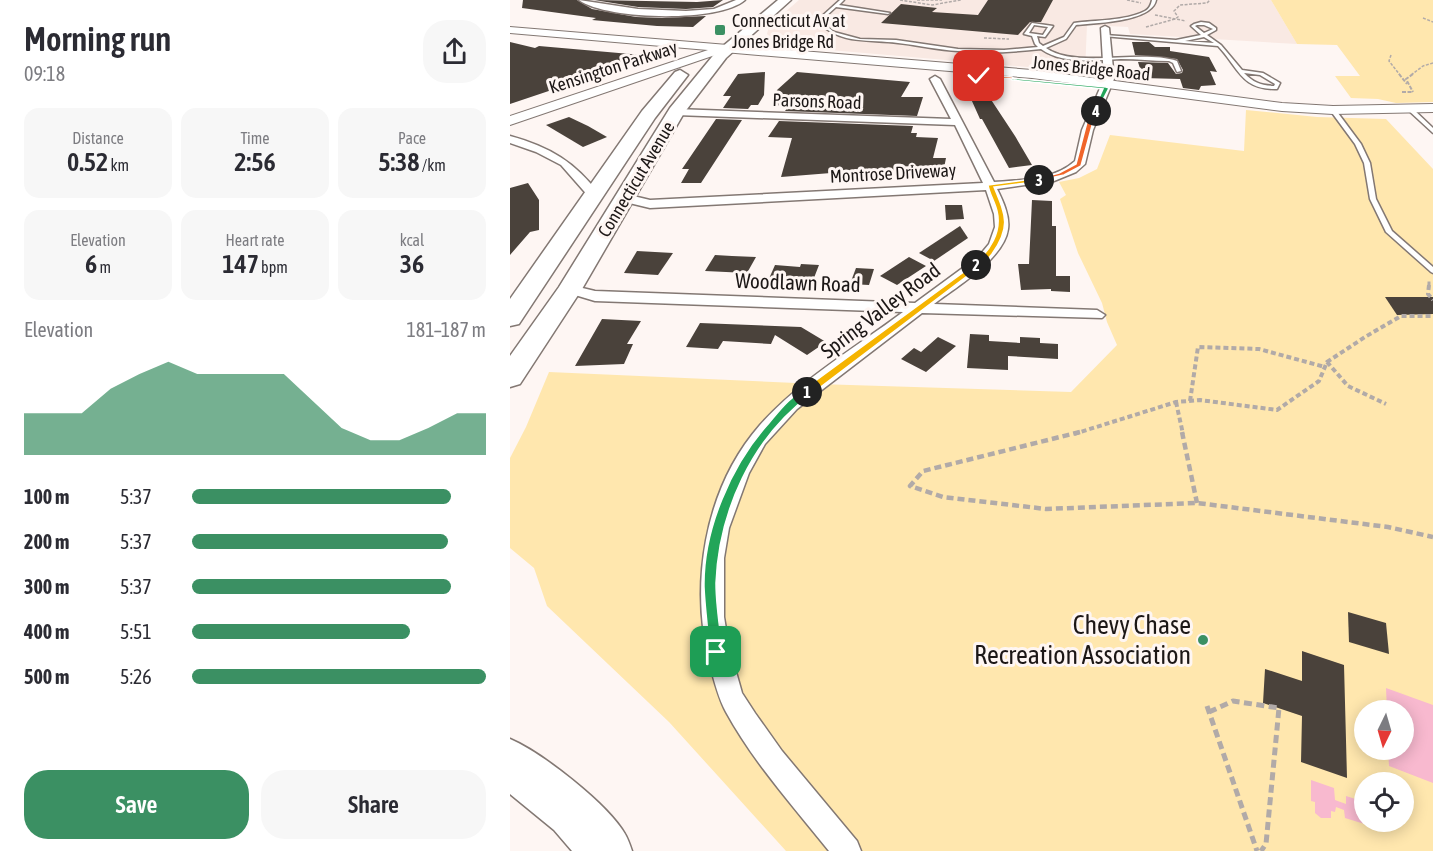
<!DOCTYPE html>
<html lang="en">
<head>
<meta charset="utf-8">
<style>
	:root { --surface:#fff; --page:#f7f7f7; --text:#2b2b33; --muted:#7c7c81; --accent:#3b9063 }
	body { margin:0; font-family:"Asap Condensed",sans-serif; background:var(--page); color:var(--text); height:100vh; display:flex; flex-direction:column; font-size:22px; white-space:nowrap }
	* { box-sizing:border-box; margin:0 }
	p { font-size:20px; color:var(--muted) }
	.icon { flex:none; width:33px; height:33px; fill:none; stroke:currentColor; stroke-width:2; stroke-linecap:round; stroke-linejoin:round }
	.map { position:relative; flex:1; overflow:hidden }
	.drawer { display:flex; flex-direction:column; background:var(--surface); width:510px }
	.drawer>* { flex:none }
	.needle { width:39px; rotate:185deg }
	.buttons { position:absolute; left:844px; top:700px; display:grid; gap:12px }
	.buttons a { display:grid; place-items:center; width:60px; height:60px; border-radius:50%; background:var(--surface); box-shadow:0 3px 15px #0003; font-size:30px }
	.pin { position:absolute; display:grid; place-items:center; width:51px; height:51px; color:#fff; margin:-26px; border-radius:12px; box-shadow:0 3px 9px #0006 }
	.km { position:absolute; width:30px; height:30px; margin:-15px; border-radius:50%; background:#222; color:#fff; font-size:16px; line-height:30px; text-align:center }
	.round { display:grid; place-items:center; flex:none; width:63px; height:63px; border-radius:24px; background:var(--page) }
	.overview { display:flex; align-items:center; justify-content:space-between; height:102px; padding:0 24px }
	h1 { font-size:33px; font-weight:600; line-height:45px }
	.figures { display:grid; grid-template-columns:repeat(3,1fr); gap:9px; height:102px; padding:6px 24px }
	.figures div { display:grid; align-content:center; border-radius:15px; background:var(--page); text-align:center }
	.figures b { font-size:26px; font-weight:600 }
	.figures small { font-size:16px; font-weight:400 }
	.figures p { font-size:16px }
	.chart { height:168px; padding:12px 24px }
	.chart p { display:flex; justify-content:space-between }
	.chart svg { width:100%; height:108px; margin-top:6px; fill:var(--accent); opacity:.7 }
	.button { display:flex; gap:12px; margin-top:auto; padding:12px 24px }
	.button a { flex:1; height:69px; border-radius:24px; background:var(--accent); color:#fff; font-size:24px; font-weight:600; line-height:69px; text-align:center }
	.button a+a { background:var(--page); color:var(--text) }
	ul { padding:0 24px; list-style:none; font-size:20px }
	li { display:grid; grid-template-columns:96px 72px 1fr; align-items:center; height:45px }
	li i { height:15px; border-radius:8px; background:var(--accent) }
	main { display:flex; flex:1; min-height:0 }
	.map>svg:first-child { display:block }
	.built { fill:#f9e9e3 }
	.green { fill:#ffe7ae; fill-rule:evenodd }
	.water { fill:#f8b9cf }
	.building { fill:#4a423b }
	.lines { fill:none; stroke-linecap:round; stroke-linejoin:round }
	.lane-casing { stroke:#837873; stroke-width:3 }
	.street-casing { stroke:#837873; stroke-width:3 }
	.secondary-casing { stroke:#837873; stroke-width:2 }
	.primary-casing { stroke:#837873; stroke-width:3 }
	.highway-casing { stroke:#837873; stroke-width:3 }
	.path-far5 { stroke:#b1aaa8; stroke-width:1.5; stroke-dasharray:3 1.5; stroke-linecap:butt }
	.path-far4 { stroke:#b1aaa8; stroke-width:2; stroke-dasharray:4 1.5; stroke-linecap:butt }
	.path-far3 { stroke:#b1aaa8; stroke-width:3; stroke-dasharray:4.5 2; stroke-linecap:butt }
	.path-far2 { stroke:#b1aaa8; stroke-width:4; stroke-dasharray:5 3; stroke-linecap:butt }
	.path-far1 { stroke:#b1aaa8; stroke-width:4.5; stroke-dasharray:7 4; stroke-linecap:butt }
	.path { stroke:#b1aaa8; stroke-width:5; stroke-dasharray:8 4.5; stroke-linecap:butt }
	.lane { fill:#fff; fill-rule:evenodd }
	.street { fill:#fff; fill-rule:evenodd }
	.secondary { fill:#fff; fill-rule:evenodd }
	.primary { fill:#fff; fill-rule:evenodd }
	.highway { fill:#fff; fill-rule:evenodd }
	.split-1 { fill:#22a559; stroke:#fff; stroke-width:1.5 }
	.split-2 { fill:#f5b400; stroke:#fff; stroke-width:1.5 }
	.split-3 { fill:#f5b400; stroke:#fff; stroke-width:1.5 }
	.split-4 { fill:#f0652b; stroke:#fff; stroke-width:1.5 }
	.split-5 { fill:#22a559; stroke:#fff; stroke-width:1.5 }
	.split-6 { fill:#f0652b; stroke:#fff; stroke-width:1.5 }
	.poi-dot { fill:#3b9063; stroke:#fef6f3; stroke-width:2 }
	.labels { text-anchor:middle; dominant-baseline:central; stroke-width:6; stroke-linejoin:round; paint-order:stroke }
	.far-poi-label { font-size:18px; fill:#1c1716; stroke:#fef6f3; text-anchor:start }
	.far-street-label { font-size:18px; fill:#1c1716; stroke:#fef6f3 }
	.street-label { font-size:21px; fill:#1c1716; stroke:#fef6f3 }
	.near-poi-label { font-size:26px; fill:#1c1716; stroke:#fef6f3; text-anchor:end }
</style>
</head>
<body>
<main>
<section class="drawer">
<div class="overview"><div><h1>Morning run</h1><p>09:18</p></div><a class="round"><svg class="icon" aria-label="share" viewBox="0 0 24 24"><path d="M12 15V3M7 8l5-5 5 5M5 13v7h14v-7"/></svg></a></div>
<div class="figures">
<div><p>Distance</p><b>0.52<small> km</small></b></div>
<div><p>Time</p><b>2:56</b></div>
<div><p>Pace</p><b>5:38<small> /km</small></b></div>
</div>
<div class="figures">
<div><p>Elevation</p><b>6<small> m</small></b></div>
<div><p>Heart rate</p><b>147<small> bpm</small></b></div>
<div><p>kcal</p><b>36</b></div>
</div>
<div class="chart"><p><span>Elevation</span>181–187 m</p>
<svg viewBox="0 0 160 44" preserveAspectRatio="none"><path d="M0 44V27L10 27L20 27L30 17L40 11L50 6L60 11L70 11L80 11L90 11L100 22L110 33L120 38L130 38L140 33L150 27L160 27V44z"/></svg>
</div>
<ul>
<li><b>100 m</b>5:37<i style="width:88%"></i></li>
<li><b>200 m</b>5:37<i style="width:87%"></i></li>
<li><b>300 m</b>5:37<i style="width:88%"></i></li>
<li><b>400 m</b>5:51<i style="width:74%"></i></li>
<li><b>500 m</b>5:26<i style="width:100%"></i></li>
</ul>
<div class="button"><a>Save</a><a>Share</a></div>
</section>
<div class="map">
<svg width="923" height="851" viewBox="0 0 923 851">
	<rect width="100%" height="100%" fill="#fef6f3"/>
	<polygon class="built" points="289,0 761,0 787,44 620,34 618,27 577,25 575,72 285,47 263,40 257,34 259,26"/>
	<g class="green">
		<polygon points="761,0 923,0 923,102 886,103 868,99 841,98 825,76 850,76 827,45 787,44"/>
		<path d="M736,110L807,117L876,119L923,169V851H276L159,722L37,606L24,568L0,548V458L16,427L39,372L308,384L561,392L607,345L597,322L592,303L568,253L550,199L556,195L549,182L569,178L587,169L600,135L734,151ZM855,711H894V750H855ZM855,783H894V822H855Z"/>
	</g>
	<g class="water">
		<polygon points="876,688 923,705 923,783 879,766 878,750 894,750 894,711 877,711"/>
		<polygon points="801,780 824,788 825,800 836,804 836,796 855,802 855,822 861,822 861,826 835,818 834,810 826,807 825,812 821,811 821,818 811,818 805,813 805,802 801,801"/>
	</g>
	<g class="building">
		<polygon points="13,0 67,0 82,9 126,17 152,18 196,16 183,27 147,26 82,20 86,18 12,8"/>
		<polygon points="84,0 187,2 213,0 203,7 176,9 128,7"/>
		<polygon points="478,0 543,0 531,22 520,22 508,35 371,23 391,4 427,8 422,12 468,15"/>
		<polygon points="0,42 25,48 29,46 143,56 0,104"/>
		<polygon points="622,42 639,42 645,47 660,47 660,51 699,57 707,72 700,71 706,85 691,86 689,90 673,88 670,79 633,78 628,62 658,63 666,74 672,73 673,70 667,59 625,55"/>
		<polygon points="255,72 254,95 248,105 241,105 238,109 213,108 221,96 213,96 228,74"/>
		<polygon points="287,72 400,82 391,97 413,97 407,116 275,111 279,106 263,105 267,90"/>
		<polygon points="474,89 505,136 522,165 499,168 472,119 470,119 457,90"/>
		<polygon points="59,117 78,126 97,137 73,147 36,125"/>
		<polygon points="206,119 232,120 191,183 171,183 179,169 172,169"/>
		<polygon points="269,121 403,126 401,133 407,133 406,137 428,138 423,158 436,158 433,173 356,174 356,177 320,176 321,173 271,177 282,138 258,137"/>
		<polygon points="18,183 29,200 29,230 20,232 0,255 0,188"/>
		<polygon points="522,200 542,201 542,226 546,226 546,276 560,276 560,292 541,291 541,289 511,290 508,264 519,264"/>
		<polygon points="435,205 452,205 454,219 436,220"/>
		<polygon points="450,226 458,238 424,261 409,253"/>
		<polygon points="127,251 163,253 148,275 114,273"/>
		<polygon points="205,255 222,256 246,257 237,273 195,271"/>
		<polygon points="399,257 416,266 387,285 370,276"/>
		<polygon points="291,264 309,265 302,283 258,281 265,265 290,267"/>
		<polygon points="346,268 364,269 359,285 340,284"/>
		<polygon points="875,297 923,297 923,314 887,315"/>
		<polygon points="92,319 131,321 117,344 123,344 114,364 65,366"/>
		<polygon points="190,323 291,327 316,342 297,355 265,335 261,344 213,341 208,349 176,347"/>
		<polygon points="460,334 479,335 479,341 510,343 510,337 530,338 530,343 548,344 548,359 498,356 498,370 457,368"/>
		<polygon points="428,337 446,346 416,372 391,359 404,348 411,352"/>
		<polygon points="838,612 876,623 879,654 839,642"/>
		<polygon points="792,651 834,665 837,778 791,762 792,716 753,703 755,669 792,681"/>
	</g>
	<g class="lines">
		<defs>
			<g id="lane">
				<path d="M330,0H334L329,5L380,13L378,14L326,7L314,18L313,23L324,32L350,39L386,40L448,49L494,50L528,47L525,44L522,36L514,34L522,23L543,26L535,37L527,36L529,43L533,46L554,37L564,23C584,20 616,21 635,11C639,9 641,5 642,0H646C642,22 585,23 566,25L556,39L536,48C564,69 631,49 667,61L671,71L667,72L663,63L659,61C643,61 627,59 611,59C586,60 553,65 531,49C504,52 476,54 448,51C428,50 408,45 388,43C359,39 332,45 309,23L311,17ZM524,25L538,27L533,35L519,33Z"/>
				<path d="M691,22L699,23L706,28V30L697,35L711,45L732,70L753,73L770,83L767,89C731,90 729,68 708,46L593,36L595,35L666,40L691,35L681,26L684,24ZM687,25H694L703,29L694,33L685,26ZM694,37L704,43L675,41ZM734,73L750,75L765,84L764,86C750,85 744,83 734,73Z"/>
				<polygon points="898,108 902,108 923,128 923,133 898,110"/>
				<polygon points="821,109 825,109 851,144 860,163 866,199 882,231 923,267 923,273 921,272 876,232 860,199 854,163 845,144 820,110"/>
			</g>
			<g id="street">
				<path d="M69,0L128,9L176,11L204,9L226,0H235C209,23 96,20 69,0Z"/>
				<path d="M595,26L599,28L604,79L583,130L575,164L566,172L544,181L487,189C493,201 500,216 498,229C494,259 446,287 424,304L587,310L595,315L592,318L412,313L287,409L255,444L239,473L219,528L214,558V617L219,647L232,693L245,713L272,751L347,841L351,851H319C283,806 244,763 216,712C209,699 205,684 201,669C179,588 193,490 250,425C290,380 345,348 393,312L85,301L55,292L53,289L60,285L85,291L405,303L469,256L479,244L485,227L484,214L476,190L140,208L111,201L109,198L115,194L140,200L473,183L445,125L166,115L161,112L166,109L441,119L420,79L425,76L430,79L484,182C512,180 544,180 565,161L572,130L594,79L591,28Z"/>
				<path d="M0,136C40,147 65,162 90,195L88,198H80L51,165L26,152L0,143Z"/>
			</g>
			<polygon id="secondary" points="0,27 522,70 772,103 823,106 923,104 923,112 823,114 772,111 522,78 214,52 0,125 0,116 198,50 0,33"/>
			<g id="primary">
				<polygon points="268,0 281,0 216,58 174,113 72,289 10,384 0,387 0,356 49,287 160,108 206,52"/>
				<polygon points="170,70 178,75 145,118 9,324 0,326 0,299 132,111 165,72"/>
			</g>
			<path id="highway" d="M0,739C31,752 98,804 115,834C118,839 120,845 122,851H62L44,830L0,794Z"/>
		</defs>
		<use href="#lane" class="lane-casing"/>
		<use href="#street" class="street-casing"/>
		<use href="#secondary" class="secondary-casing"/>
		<use href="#primary" class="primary-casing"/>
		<use href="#highway" class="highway-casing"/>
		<g class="path-far5">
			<polyline points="390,0 422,5 451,0"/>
			<polyline points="407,0 432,0"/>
			<polyline points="617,0 631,3"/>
			<polyline points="645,15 676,21"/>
			<polyline points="913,18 923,22"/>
			<polyline points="636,27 665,19 668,17 664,11 670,5 697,3 700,0"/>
			<polyline points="474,38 499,39"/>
			<polyline points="881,55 879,61 890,75"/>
			<polyline points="901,75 913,66 923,63"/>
		</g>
		<g class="path-far4">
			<polyline points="889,74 897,84"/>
			<polyline points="903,74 896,79 903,92"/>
			<polyline points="892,92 902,92"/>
		</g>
		<polyline class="path-far3" points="919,286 919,280"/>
		<g class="path-far2">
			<polyline points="919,285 918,294 923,300"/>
			<polyline points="817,362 838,386 876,404"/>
			<polyline points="680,401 688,347 749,349 815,367"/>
			<polyline points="666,402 673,434"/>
			<polyline points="564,434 666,402 690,400 767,410 809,381 817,362 855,337 891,316 923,316"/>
		</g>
		<g class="path-far1">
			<polyline points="570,432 413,471 400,486 433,497 536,509 687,503 878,527 923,537"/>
			<polyline points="672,432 687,503"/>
		</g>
		<g class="path">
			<polyline points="697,706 747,851"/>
			<polyline points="699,712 723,701 769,708 756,844 751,851"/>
		</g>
		<use href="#lane" class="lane"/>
		<use href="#street" class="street"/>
		<use href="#secondary" class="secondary"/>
		<use href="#primary" class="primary"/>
		<use href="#highway" class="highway"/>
	</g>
	<path class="split-1" d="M297,389L300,390V395C242,438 209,511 206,583C206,606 210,630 213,652L211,657L206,659L202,657L200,652C198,631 195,609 194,587C193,530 221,465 259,423C270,410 281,395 297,389Z"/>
	<polygon class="split-2" points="466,263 469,264 469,267 300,395 293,395 293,390"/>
	<path class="split-3" d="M529,178L532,181L484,187C496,216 501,227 482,254C477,260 472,267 464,267V264C480,251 492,232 487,211C485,202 479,193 478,185Z"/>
	<polygon class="split-4" points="586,109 589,111 583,122 571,166 554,175 527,181 527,179 549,173 566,164 577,122"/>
	<polygon class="split-5" points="500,78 596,87 599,88 586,113 583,111 593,89 502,80"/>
	<polygon class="split-6" points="469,74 502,77 504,79 467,77"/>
	<g class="poi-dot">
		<rect x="204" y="24" width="12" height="12" rx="3"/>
		<circle cx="693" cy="640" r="6"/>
	</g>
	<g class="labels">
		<g class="far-poi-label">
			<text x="222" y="20">Connecticut Av at<tspan x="222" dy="21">Jones Bridge Rd</tspan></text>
		</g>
		<g class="far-street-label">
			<text transform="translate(103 67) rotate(-18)">Kensington Parkway</text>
			<text transform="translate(581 68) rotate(6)">Jones Bridge Road</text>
			<text transform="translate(307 101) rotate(2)">Parsons Road</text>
			<text transform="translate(383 173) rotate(-3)">Montrose Driveway</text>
			<text transform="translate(126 179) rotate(-59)">Connecticut Avenue</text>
		</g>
		<g class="street-label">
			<text transform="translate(288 282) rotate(2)">Woodlawn Road</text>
			<text transform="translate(370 310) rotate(-37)">Spring Valley Road</text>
		</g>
		<g class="near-poi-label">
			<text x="681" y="625">Chevy Chase<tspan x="681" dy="30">Recreation Association</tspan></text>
		</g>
	</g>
</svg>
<div class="buttons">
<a><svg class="needle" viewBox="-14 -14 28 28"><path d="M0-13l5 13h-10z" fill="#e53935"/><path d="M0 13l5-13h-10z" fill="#7c7c81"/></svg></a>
<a><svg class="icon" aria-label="locate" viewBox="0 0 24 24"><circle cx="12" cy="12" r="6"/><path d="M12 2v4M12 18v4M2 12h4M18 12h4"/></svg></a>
</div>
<div class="pin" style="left:206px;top:652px;background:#1e9e55"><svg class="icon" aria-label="arrive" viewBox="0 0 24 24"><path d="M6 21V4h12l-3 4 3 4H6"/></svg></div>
<div class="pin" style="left:469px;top:76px;background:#d93025"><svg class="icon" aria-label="check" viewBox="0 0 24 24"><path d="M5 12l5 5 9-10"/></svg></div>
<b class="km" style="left:297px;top:392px">1</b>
<b class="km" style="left:466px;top:265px">2</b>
<b class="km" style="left:529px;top:180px">3</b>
<b class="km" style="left:586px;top:111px">4</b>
</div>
</main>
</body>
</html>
